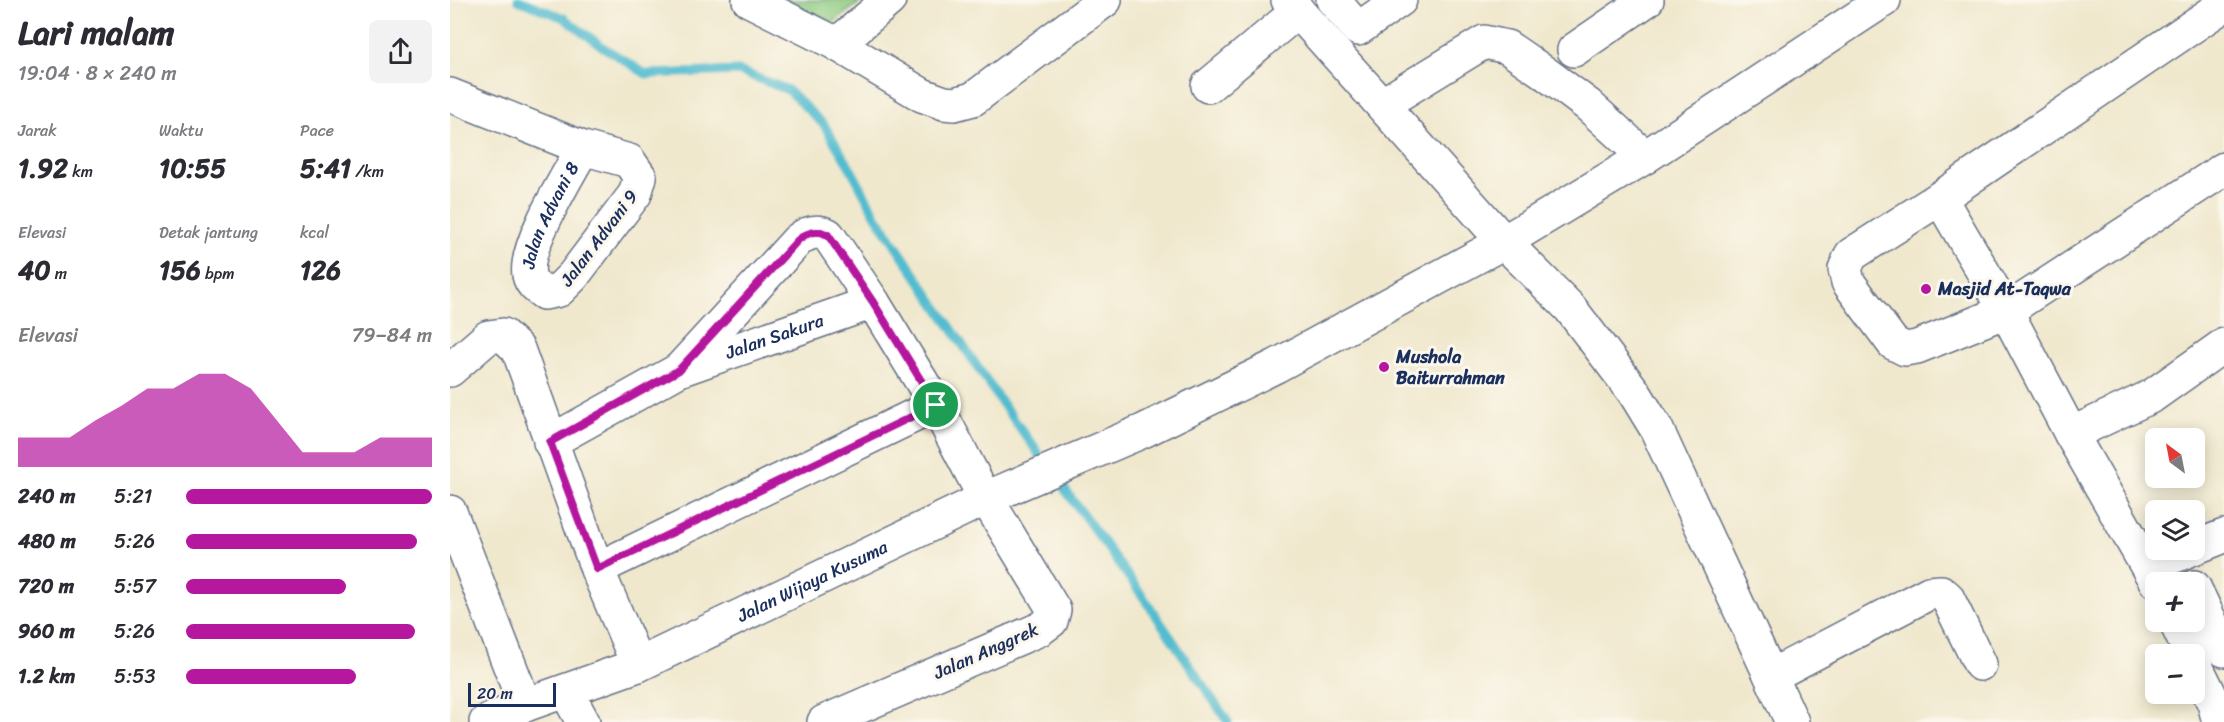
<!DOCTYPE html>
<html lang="id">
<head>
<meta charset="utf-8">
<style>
	:root { --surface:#fff; --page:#f2f2f3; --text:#2b2b33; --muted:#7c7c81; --accent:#b5179e }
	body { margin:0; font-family:Sriracha,sans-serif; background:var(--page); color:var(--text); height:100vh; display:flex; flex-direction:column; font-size:22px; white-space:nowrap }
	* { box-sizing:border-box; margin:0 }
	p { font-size:20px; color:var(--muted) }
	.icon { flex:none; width:33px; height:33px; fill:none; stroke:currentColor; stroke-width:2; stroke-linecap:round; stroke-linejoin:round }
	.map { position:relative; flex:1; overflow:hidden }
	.panel { display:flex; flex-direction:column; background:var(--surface); width:450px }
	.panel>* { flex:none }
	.needle { width:39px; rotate:328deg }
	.fabs { position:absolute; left:1695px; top:428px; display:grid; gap:12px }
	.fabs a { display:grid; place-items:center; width:60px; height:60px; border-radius:9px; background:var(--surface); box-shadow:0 3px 15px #0003; font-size:30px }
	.scale { position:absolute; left:18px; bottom:15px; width:88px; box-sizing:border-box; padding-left:6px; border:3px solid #1b2f5e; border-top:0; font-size:16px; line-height:21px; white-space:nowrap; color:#1b2f5e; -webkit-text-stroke:4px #fbf7ec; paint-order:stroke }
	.pin { position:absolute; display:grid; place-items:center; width:51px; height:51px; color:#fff; margin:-26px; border:3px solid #fff; border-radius:50%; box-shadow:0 2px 6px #0007 }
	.round { display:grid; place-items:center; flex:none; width:63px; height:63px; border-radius:9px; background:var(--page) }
	.headline { display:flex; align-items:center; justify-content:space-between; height:102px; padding:0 18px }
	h1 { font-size:33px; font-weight:800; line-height:45px }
	.figures { display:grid; grid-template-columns:repeat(3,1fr); gap:9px; height:102px; padding:6px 18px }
	.figures div { display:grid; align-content:center }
	.figures b { font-size:26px; font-weight:800 }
	.figures small { font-size:16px; font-weight:400 }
	.figures p { font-size:16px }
	.chart { height:168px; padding:12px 18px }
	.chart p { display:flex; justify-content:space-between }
	.chart svg { width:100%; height:108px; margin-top:6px; fill:var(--accent); opacity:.7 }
	ul { padding:0 18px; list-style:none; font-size:20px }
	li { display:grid; grid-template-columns:96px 72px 1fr; align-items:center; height:45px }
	li i { height:15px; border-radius:8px; background:var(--accent) }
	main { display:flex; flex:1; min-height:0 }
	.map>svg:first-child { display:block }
	.green { fill:#8dcb82; stroke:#547d70; stroke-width:1.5 }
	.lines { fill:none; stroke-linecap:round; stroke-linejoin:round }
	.stream { stroke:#52bccf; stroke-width:9 }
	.minor-casing { stroke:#667085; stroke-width:36 }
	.minor { stroke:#fff; stroke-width:33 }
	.route-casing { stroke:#fff; stroke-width:12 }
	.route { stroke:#b5179e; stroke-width:8 }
	.poi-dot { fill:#b5179e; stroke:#fbf7ec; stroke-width:2 }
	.labels { text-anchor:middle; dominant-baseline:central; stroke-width:6; stroke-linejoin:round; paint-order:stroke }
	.street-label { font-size:18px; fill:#1b2f5e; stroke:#fbf7ec }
	.poi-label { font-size:18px; font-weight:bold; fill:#1b2f5e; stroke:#fbf7ec; text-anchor:start }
</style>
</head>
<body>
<main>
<section class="panel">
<div class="headline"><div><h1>Lari malam</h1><p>19:04 · 8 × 240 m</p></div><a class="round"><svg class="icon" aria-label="share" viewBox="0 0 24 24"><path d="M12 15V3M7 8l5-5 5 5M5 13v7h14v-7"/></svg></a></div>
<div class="figures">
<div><p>Jarak</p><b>1.92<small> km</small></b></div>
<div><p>Waktu</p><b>10:55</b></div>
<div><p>Pace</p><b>5:41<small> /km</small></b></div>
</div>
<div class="figures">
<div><p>Elevasi</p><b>40<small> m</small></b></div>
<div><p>Detak jantung</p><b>156<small> bpm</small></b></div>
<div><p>kcal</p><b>126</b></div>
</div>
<div class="chart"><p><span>Elevasi</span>79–84 m</p>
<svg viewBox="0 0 160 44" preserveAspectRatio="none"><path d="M0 44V32L10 32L20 32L30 25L40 19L50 12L60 12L70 6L80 6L90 12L100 25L110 38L120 38L130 38L140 32L150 32L160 32V44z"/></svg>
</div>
<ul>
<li><b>240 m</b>5:21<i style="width:100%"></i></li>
<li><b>480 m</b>5:26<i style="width:94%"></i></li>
<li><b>720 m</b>5:57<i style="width:65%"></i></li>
<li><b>960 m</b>5:26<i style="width:93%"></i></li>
<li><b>1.2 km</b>5:53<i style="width:69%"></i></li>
</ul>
</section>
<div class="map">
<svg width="1774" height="722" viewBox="0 0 1774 722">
	<rect width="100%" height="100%" fill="#fbf7ec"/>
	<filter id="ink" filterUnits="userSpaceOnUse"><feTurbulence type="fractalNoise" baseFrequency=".0167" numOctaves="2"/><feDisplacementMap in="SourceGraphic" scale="12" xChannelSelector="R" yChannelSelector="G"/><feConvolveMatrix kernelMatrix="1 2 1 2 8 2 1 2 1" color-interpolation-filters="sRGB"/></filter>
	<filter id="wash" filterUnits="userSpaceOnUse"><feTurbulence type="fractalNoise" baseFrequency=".008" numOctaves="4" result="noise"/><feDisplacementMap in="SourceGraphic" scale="24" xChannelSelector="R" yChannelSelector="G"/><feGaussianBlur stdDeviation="1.35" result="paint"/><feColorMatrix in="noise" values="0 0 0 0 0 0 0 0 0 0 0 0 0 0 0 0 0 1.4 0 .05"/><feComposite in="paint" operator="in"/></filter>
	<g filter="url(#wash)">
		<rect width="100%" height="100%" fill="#f0e8cd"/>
		<polygon class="green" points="309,0 413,0 373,30"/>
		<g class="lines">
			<polyline class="stream" points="68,0 114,18 153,47 196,74 289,71 338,90 374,125 401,169 426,216 549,399 694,598 778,722"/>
		</g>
	</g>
	<g filter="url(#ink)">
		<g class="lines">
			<defs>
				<g id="minor">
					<polyline points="299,0 387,44 472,95 494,103 504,104 523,99 655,0"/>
					<polyline points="838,0 1054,242 1120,308 1184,392 1206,428 1342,722"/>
					<polyline points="883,0 908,29 950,0"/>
					<polyline points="1774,5 1490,198 1401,255 1395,269 1398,282 1443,343 1455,349 1467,347 1556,311 1774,169"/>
					<polyline points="387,44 439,0"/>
					<polyline points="1124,50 1197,0"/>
					<polyline points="758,86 848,11"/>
					<path id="s1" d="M0,95L133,148L179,161L190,177L185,194L123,276L109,290L94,293C87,288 81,284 79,275C73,247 119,174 133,148"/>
					<polyline points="933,104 1034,42 1057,47 1095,73 1138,105 1195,157"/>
					<polyline points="1490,198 1556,311 1621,434 1706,582"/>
					<polyline points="0,370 38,337 53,335 68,349 147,569 188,665"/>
					<path d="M229,370L348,240C358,232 367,230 378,235L423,302L486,405L527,483L604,610L601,621L590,629L374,722"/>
					<polyline points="1621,434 1702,396 1774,345"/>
					<path id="s2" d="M100,442L229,370L423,302"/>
					<polyline points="0,512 75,705"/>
					<polyline points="1744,548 1774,536"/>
					<polyline points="1699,567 1741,549"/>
					<polyline points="147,569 486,405"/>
					<polyline points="1744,587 1774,650"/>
					<polyline points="1725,621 1741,654"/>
					<polyline points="1744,662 1764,703 1769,722"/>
					<polyline points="1321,676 1479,593 1491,592 1497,597 1530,664"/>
					<polyline points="116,691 133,722"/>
					<path id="s3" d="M36,722L75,705L188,665L536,498L693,431L826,366L1054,242L1195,157L1434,0"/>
				</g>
			</defs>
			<use href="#minor" class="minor-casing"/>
			<use href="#minor" class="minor"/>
		</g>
	</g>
	<g class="lines" filter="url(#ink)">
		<defs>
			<polygon id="route" points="363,232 371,232 378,235 423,302 486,405 147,569 100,442 229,370 348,240 355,235"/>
		</defs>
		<use href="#route" class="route-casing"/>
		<use href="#route" class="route"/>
	</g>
	<g class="poi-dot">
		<circle cx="1476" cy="289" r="6"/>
		<circle cx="934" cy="367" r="6"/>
	</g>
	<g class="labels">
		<g class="street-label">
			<text stroke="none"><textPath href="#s1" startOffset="454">Jalan Advani 8</textPath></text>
			<text transform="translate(149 238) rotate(-53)">Jalan Advani 9</text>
			<text stroke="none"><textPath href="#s2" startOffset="249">Jalan Sakura</textPath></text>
			<text stroke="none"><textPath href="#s3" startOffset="356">Jalan Wijaya Kusuma</textPath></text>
			<text transform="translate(536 651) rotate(-24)">Jalan Anggrek</text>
		</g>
		<g class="poi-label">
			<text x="1488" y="289">Masjid At-Taqwa</text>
			<text x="946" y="357">Mushola<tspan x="946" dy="21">Baiturrahman</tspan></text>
		</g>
	</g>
</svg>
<div class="fabs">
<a><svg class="needle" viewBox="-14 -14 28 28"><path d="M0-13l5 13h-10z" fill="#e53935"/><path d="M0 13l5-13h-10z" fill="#7c7c81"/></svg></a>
<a><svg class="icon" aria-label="layers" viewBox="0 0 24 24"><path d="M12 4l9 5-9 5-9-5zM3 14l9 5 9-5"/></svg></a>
<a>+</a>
<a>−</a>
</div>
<div class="scale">20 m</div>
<div class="pin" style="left:486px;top:405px;background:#1e9e55"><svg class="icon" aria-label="arrive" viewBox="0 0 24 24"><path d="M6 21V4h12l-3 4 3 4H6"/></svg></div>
</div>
</main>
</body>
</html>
